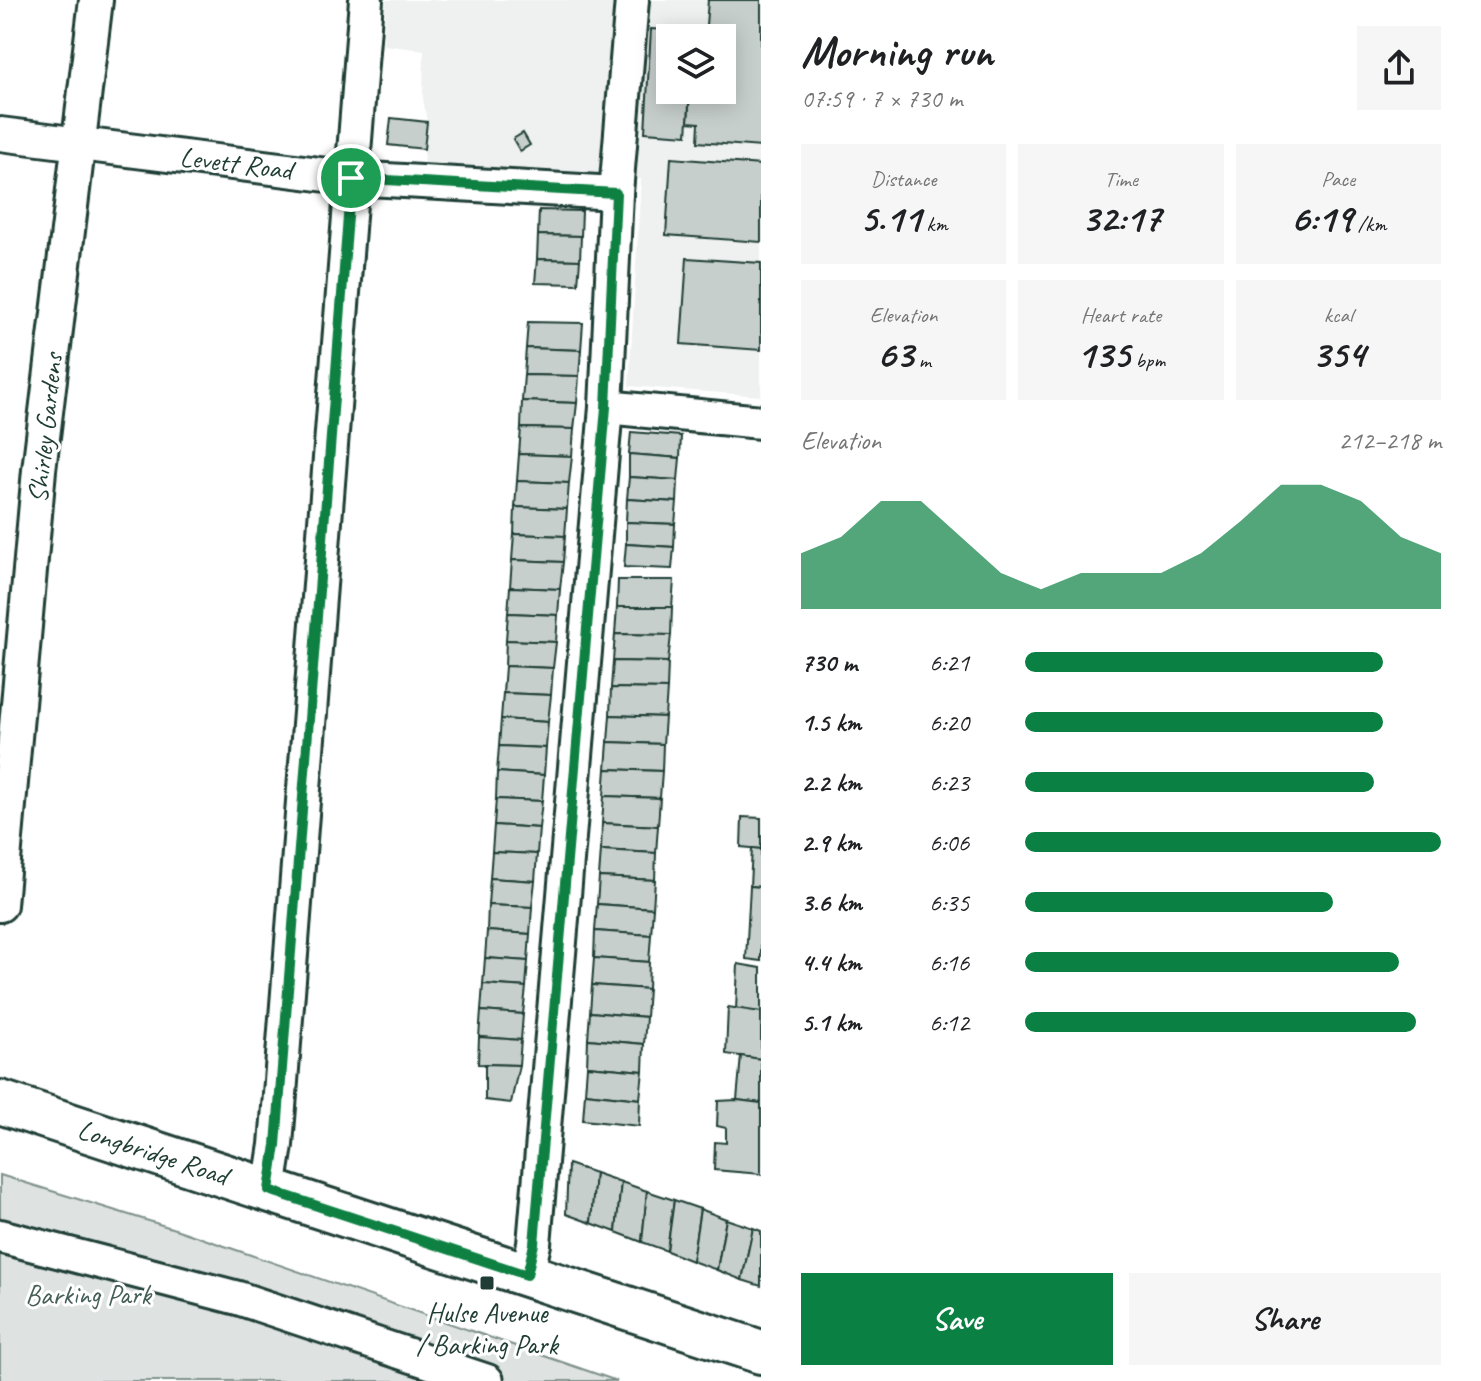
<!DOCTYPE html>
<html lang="en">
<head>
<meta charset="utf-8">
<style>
	:root { --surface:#fff; --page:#f6f6f6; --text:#202124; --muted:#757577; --accent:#0b8043 }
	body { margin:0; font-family:Caveat,sans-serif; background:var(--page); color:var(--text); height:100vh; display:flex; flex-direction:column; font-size:30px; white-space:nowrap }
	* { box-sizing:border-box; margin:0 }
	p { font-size:26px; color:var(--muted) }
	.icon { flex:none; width:44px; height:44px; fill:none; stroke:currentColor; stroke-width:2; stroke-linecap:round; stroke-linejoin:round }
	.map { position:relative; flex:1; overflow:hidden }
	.drawer { display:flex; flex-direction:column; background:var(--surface); width:720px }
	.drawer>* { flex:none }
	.tools { position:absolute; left:656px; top:24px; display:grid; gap:16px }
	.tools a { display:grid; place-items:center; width:80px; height:80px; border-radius:0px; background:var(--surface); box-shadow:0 4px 20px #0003; font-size:40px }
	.pin { position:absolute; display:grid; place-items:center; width:68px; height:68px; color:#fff; margin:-34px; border:4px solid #fff; border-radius:50%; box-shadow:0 2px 8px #0007 }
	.round { display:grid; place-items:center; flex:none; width:84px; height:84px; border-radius:0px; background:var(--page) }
	.overview { display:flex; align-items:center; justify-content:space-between; height:136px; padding:0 40px }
	h1 { font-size:44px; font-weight:700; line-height:60px }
	.stats { display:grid; grid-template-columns:repeat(3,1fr); gap:12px; height:136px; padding:8px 40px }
	.stats div { display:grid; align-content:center; border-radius:0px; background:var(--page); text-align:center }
	.stats b { font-size:40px; font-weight:700 }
	.stats small { font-size:22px; font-weight:400 }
	.stats p { font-size:22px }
	.chart { height:224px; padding:16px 40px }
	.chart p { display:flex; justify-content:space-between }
	.chart svg { width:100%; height:144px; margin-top:8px; fill:var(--accent); opacity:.7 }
	.button { display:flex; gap:16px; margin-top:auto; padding:16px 40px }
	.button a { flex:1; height:92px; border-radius:0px; background:var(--accent); color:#fff; font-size:32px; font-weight:700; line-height:92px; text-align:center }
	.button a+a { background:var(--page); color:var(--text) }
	ul { padding:0 40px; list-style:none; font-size:26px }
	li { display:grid; grid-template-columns:128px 96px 1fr; align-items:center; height:60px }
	li i { height:20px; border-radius:10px; background:var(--accent) }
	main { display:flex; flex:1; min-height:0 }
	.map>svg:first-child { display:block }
	.built { fill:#eef1f0; fill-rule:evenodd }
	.green { fill:#dee3e2; stroke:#7e908b; stroke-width:2 }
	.building { fill:#c7cfcc; stroke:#1f3d34; stroke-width:2 }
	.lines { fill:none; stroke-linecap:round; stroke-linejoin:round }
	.minor-casing { stroke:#1f3d34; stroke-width:38 }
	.major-casing { stroke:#1f3d34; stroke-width:48 }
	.minor { stroke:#fff; stroke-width:32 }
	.major { stroke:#fff; stroke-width:42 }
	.route-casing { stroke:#fff; stroke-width:16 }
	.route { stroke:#0b8043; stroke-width:10 }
	.poi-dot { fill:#1f3d34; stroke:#fff; stroke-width:3 }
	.labels { text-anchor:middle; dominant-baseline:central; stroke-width:6; stroke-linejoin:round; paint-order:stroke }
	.street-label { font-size:28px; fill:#1f3d34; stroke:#fff }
	.park-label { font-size:28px; fill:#455e57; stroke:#fff }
	.poi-label { font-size:28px; fill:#1f3d34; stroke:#fff }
</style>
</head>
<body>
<main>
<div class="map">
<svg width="761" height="1381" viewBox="0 0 761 1381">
	<rect width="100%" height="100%" fill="#fff"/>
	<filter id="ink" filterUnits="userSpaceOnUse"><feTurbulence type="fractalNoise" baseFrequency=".0125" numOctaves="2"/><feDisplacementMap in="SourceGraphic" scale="16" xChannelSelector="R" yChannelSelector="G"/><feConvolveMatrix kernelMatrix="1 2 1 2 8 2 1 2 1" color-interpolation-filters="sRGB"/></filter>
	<g filter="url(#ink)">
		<path class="built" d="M386,0H761V396L629,386L641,179L423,165L427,122L423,98L424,50L383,45ZM670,38H722V90H670Z"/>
		<polygon class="green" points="0,1175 178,1230 617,1381 0,1381"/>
		<g class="building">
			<polygon points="708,0 761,0 761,147 698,142 699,123 688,122 690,90 722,90 722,38 705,38"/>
			<polygon points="651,29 694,32 694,38 670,38 670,90 690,90 687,135 645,132"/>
			<polygon points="391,118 427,122 424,149 388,145"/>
			<polygon points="523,133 530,145 520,151 513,139"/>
			<polygon points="671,158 761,165 761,242 666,235"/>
			<polygon points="539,210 582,211 581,236 538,235"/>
			<polygon points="538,235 581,236 580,260 537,259"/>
			<polygon points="687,258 761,263 761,350 681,344"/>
			<polygon points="537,259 580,260 578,284 535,283"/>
			<polygon points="528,322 583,323 581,350 526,348"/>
			<polygon points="526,348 581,350 579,376 524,375"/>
			<polygon points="524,375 579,376 577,403 522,401"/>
			<polygon points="522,401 577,403 574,429 521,428"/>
			<polygon points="521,428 574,429 572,456 519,454"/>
			<polygon points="631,432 681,436 680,458 629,454"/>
			<polygon points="519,454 572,456 569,483 517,481"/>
			<polygon points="629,454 680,458 678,480 629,477"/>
			<polygon points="629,477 678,480 677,502 627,499"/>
			<polygon points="517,481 569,483 567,509 515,507"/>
			<polygon points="627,499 677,502 675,524 626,522"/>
			<polygon points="515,507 567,509 565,536 514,534"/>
			<polygon points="626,522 675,524 674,547 626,544"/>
			<polygon points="514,534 565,536 563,562 512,560"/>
			<polygon points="626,544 674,547 672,569 624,567"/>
			<polygon points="512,560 563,562 560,589 510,587"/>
			<polygon points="618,580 674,580 672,607 617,607"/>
			<polygon points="510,587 560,589 558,615 508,613"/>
			<polygon points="617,607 672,607 671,635 615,634"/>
			<polygon points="508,613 558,615 556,642 506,640"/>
			<polygon points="615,634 671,635 668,662 613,661"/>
			<polygon points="506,640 556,642 553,668 505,666"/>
			<polygon points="613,661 668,662 667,689 611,688"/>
			<polygon points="505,666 553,668 551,695 503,693"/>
			<polygon points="611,688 667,689 665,717 610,715"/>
			<polygon points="503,693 551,695 548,722 501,719"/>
			<polygon points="610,715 665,717 663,744 608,742"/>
			<polygon points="501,719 548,722 546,748 499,746"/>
			<polygon points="608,742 663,744 662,771 606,769"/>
			<polygon points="499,746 546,748 544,775 497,772"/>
			<polygon points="606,769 662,771 660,798 604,796"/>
			<polygon points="497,772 544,775 542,801 496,799"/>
			<polygon points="604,796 660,798 658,826 602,823"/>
			<polygon points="496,799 542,801 539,828 494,825"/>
			<polygon points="742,817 761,818 761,849 741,847"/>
			<polygon points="602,823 658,826 656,853 601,850"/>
			<polygon points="494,825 539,828 537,854 492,852"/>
			<polygon points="752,848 761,849 761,887 750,886"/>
			<polygon points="601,850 656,853 655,880 599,877"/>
			<polygon points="492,852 537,854 535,881 490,878"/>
			<polygon points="599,877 655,880 653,908 597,904"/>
			<polygon points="490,878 535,881 532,907 488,905"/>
			<polygon points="750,886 761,887 761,961 746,959"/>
			<polygon points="597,904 653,908 651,935 595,931"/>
			<polygon points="488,905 532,907 530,934 487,931"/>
			<polygon points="487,931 530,934 528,961 485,958"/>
			<polygon points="595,931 651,935 649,962 594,958"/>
			<polygon points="485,958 528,961 526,987 483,984"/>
			<polygon points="594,958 649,962 648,989 592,985"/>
			<polygon points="738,964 761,968 761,1012 736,1010"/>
			<polygon points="483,984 526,987 523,1014 481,1011"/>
			<polygon points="592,985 648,989 646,1017 590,1012"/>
			<polygon points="728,1007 761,1012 761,1059 726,1054"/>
			<polygon points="481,1011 523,1014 521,1040 479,1037"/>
			<polygon points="590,1012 646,1017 644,1044 588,1039"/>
			<polygon points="479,1037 521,1040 519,1065 478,1064"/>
			<polygon points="588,1039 644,1044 643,1071 587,1066"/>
			<polygon points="741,1056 761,1059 761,1103 737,1100"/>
			<polygon points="485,1064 519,1065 511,1103 485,1100"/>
			<polygon points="587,1066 643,1071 640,1099 585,1093"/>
			<polygon points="585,1093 640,1099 639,1126 583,1120"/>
			<polygon points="737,1100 761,1103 761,1174 714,1170 715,1142 726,1143 726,1128 717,1126 718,1101"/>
			<polygon points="568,1164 595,1173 591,1223 566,1214"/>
			<polygon points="595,1173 621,1182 616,1232 591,1223"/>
			<polygon points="621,1182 647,1191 642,1242 616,1232"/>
			<polygon points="647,1191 674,1200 667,1251 642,1242"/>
			<polygon points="674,1200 700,1209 692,1261 667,1251"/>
			<polygon points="700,1209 726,1219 717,1270 692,1261"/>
			<polygon points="726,1219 753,1228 742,1280 717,1270"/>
			<polygon points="753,1228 761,1231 761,1286 742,1280"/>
		</g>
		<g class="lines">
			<defs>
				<g id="minor">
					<polyline points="0,134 351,178 616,193"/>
					<polyline points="606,407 761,422"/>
					<polyline points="0,905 39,470 96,0"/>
					<polyline points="269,1190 276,1145 366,0"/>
					<polyline points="0,1236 238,1298 487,1381"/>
					<polyline points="527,1275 534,1244 606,407 616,193 632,0"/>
				</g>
				<polyline id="major" points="0,1102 761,1352"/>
			</defs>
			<use href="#minor" class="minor-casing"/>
			<use href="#major" class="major-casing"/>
			<use href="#minor" class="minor"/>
			<use href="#major" class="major"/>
		</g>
	</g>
	<g class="lines" filter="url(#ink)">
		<defs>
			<polygon id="route" points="351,178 616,193 606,407 534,1244 527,1275 269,1190 276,1145"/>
		</defs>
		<use href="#route" class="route-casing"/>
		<use href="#route" class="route"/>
	</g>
	<rect class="poi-dot" x="479" y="1275" width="16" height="16" rx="4"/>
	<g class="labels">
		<g class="street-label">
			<text transform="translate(236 163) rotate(7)">Levett Road</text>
			<text transform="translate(45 428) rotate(-84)">Shirley Gardens</text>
			<text transform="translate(153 1152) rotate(18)">Longbridge Road</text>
		</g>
		<g class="park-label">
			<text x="88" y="1294">Barking Park</text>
		</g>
		<g class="poi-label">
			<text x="487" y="1312">Hulse Avenue<tspan x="487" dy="32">/ Barking Park</tspan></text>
		</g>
	</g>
</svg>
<div class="tools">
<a><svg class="icon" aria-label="layers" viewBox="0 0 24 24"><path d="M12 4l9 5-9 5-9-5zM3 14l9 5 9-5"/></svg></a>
</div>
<div class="pin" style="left:351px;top:178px;background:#1e9e55"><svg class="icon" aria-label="arrive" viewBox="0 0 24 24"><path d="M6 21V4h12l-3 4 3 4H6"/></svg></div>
</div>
<section class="drawer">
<div class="overview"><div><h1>Morning run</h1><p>07:59 · 7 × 730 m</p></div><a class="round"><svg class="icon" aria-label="share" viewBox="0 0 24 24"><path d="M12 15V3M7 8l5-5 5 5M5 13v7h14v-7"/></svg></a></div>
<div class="stats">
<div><p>Distance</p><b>5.11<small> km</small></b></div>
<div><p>Time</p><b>32:17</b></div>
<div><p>Pace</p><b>6:19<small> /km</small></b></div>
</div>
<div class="stats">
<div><p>Elevation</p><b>63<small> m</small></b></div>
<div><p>Heart rate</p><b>135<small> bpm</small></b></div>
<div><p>kcal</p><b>354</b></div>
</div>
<div class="chart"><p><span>Elevation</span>212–218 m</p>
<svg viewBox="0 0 160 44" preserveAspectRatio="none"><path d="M0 44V27L10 22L20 11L30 11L40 22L50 33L60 38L70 33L80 33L90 33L100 27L110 17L120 6L130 6L140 11L150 22L160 27V44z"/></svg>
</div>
<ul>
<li><b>730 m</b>6:21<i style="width:86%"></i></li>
<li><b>1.5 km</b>6:20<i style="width:86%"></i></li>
<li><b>2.2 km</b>6:23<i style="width:84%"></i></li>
<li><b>2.9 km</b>6:06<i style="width:100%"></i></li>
<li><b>3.6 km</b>6:35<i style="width:74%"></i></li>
<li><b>4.4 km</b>6:16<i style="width:90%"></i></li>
<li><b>5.1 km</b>6:12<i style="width:94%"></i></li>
</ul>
<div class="button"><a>Save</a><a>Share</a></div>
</section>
</main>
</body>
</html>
